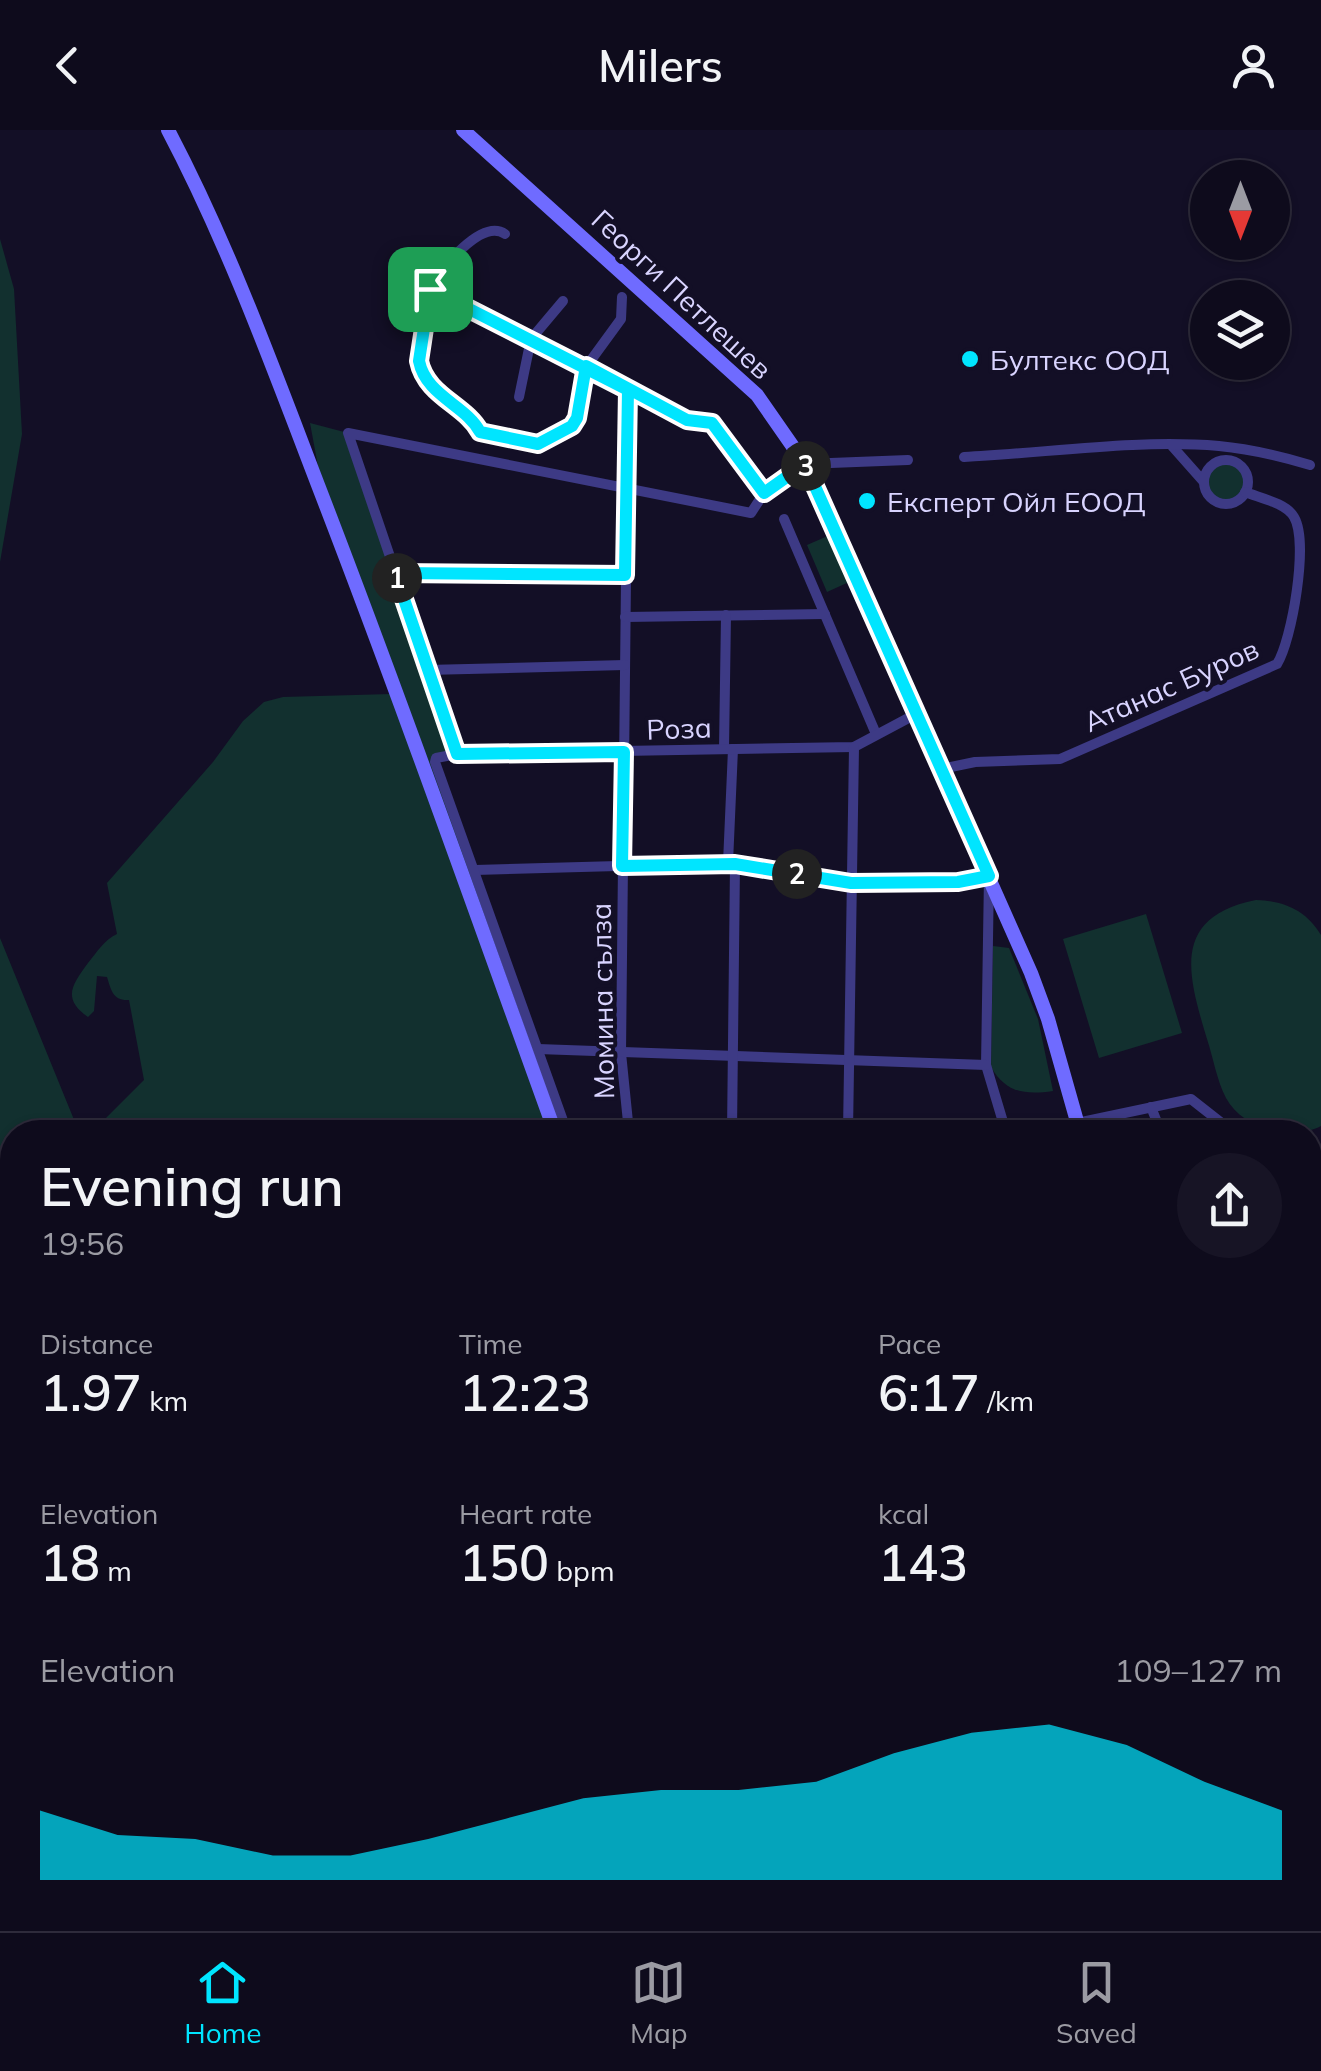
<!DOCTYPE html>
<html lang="en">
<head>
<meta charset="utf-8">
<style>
	:root { --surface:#0e0b1c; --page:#171425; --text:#f1f3f6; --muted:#9b9ba3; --line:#2e2b3b; --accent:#00e5ff }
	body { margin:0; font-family:Mulish,sans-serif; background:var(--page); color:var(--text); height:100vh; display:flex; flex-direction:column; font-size:38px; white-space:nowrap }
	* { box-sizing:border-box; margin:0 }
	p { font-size:32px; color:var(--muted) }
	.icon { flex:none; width:55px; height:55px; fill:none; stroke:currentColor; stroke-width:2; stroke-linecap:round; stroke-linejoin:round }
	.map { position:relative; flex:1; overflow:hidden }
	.sheet { position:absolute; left:0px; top:990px; width:1322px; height:812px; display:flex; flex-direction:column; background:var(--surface); border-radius:40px 40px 0 0; box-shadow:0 2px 8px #0004,0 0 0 2px var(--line) }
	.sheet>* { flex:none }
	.needle { width:65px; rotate:180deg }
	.tools { position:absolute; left:1190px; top:30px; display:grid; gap:20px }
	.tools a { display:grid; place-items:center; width:100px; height:100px; border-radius:50%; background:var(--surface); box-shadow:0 2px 8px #0004,0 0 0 2px var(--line); font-size:50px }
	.pin { position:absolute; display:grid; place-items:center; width:85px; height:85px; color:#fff; margin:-42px; border-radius:20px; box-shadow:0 5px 15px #0006 }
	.km { position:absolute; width:50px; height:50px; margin:-25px; border-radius:50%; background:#222; color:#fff; font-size:28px; line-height:50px; text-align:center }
	.round { display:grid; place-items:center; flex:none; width:105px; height:105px; border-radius:52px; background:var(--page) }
	.head { display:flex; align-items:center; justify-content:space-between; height:170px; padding:0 40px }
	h1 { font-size:55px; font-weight:600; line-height:75px }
	.stats { display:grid; grid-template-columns:repeat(3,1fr); gap:15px; height:170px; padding:10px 40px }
	.stats div { display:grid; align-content:center }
	.stats b { font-size:50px; font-weight:600 }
	.stats small { font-size:28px; font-weight:400 }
	.stats p { font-size:28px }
	.chart { height:280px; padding:20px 40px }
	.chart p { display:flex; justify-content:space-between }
	.chart svg { width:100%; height:180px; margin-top:10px; fill:var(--accent); opacity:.7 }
	header { display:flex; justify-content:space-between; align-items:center; height:130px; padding:0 40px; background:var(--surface); font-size:45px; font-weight:600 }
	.tabs { display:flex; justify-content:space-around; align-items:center; height:140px; border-top:2px solid var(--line); background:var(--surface); font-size:28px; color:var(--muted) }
	.tabs a { display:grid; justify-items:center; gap:5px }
	.tabs .current { color:var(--accent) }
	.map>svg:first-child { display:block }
	.green { fill:#12302f }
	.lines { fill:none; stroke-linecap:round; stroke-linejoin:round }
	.minor { stroke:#3d3a85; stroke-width:10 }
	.tertiary { stroke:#3d3a85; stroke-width:12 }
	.secondary { stroke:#6f6bff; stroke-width:14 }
	.route-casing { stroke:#fff; stroke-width:20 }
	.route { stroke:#00e5ff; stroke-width:12 }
	.poi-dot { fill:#00e5ff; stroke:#130f26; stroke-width:4 }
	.labels { text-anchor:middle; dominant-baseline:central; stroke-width:8; stroke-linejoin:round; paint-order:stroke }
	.street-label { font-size:28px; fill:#d9d4ff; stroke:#130f26 }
	.poi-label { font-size:28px; fill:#d9d4ff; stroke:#130f26; text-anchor:start }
</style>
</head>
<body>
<header><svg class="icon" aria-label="back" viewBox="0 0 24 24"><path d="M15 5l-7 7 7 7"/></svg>Milers<svg class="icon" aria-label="person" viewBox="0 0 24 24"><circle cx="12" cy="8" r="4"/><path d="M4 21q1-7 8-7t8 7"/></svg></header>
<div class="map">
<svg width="1321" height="1801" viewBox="0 0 1321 1801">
	<rect width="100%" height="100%" fill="#130f26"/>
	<g class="green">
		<polygon points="0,109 14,159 22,304 0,432"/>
		<polygon points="310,293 348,303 457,624 436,628 567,1002 558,1002 318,336"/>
		<circle cx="1226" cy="352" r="22"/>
		<polygon points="830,405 849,452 827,462 807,415"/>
		<path d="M391,564L549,1002H92L144,950L129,870C113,871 111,860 107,847L97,846L94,881L88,887C61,868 73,854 88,833C97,822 104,810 117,804L107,753L213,632L243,591L264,572L283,567Z"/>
		<path d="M1256,770C1284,771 1306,780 1321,805V996C1290,1012 1243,999 1226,968C1217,951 1213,927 1207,909C1188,846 1170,787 1256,770Z"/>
		<polygon points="1146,784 1182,903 1099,928 1063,809"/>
		<polygon points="0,808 79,1002 12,1002 12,1790 594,1790 598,1801 0,1801"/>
		<path d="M993,816L1009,818L1038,889L1053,961C1025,965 1006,963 991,937Z"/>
	</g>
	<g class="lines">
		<g class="minor">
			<path d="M505,104C482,88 441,138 431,158C423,173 417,218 420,235C423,263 468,279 481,302L538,314L572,296L586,237L621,189L622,167"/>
			<polyline points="430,159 687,290 712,293 764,363"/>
			<polyline points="628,259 621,923 629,1002"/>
			<polyline points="519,267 531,209 563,171"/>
			<polyline points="1172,316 1203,351"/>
			<path d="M964,327C1048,323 1135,309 1219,316C1251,319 1280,326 1310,335"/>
			<circle cx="1226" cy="352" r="22"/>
			<polyline points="784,389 876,604"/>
			<polyline points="395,443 625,445"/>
			<polyline points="625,487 825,484"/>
			<polyline points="426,540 625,535"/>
			<polyline points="724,619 726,485"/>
			<polyline points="457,624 348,303 751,383 764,363 805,334 908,330"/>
			<path d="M941,639L975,632L1060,629L1277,534C1292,510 1309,412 1294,387C1286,373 1260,368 1245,362"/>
			<polyline points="728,733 733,619"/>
			<polyline points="475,740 728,733 851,753 958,752 989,746 986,935 1006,1002"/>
			<polyline points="538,919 986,935"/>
			<polyline points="1151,977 1161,1002"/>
			<polyline points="1077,993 1191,969 1233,1002"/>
			<polyline points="567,1002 435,632 436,628 457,624 854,617 916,584"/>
			<polyline points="732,1002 735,734"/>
			<polyline points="848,1002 854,617"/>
			<polyline points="1310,1068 1321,1078"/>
			<polyline points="1310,1147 1321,1147"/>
			<polyline points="1310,1372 1321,1368"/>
			<polyline points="1310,1703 1321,1693"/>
			<polyline points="904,1790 909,1801"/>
			<polyline points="958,1790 960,1801"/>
			<polyline points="1078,1790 1079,1801"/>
			<polyline points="1223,1790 1227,1801"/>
			<polyline points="1300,1790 1311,1801"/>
		</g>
		<polyline class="tertiary" points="1310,1447 1321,1458"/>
		<g class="secondary">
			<path d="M168,0C228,114 272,235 318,355C401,570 477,786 555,1002"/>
			<polyline points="463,0 757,265 805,334 1031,843 1048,889 1080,1002"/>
			<polyline points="1310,1644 1321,1662"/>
			<polyline points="888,1790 894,1801"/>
		</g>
	</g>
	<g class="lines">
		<defs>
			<path id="route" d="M430,159L628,260L625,445L395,443L457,624L624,622L622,736L735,734L851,753L958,752L989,746L805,334L764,363L712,293L687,290L586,236L577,288L572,296L538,314L480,302C466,275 426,266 419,231L430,159"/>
		</defs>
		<use href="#route" class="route-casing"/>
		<use href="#route" class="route"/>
	</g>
	<g class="poi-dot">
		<circle cx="970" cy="229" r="10"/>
		<circle cx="867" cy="371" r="10"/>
	</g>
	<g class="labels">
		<g class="street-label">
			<text transform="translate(682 164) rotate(43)">Георги Петлешев</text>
			<text transform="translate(1171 555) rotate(-24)">Атанас Буров</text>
			<text transform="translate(679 598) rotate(-2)">Роза</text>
			<text transform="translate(602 871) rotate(-91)">Момина сълза</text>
		</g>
		<g class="poi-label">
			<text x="990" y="229">Бултекс ООД</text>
			<text x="887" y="371">Експерт Ойл ЕООД</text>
		</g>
	</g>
</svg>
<div class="tools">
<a><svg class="needle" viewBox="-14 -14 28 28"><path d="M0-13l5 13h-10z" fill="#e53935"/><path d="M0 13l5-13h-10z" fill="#9b9ba3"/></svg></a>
<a><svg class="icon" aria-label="layers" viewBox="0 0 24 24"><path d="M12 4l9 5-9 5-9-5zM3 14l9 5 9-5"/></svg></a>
</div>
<div class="pin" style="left:430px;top:159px;background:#1e9e55"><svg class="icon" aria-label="arrive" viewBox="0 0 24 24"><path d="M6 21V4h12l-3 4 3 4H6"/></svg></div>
<b class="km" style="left:397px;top:448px">1</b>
<b class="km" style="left:797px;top:744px">2</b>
<b class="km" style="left:806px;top:336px">3</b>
<section class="sheet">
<div class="head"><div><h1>Evening run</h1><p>19:56</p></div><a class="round"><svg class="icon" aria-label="share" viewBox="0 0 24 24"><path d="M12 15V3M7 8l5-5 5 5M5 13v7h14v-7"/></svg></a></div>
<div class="stats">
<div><p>Distance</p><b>1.97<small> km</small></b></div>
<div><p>Time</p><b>12:23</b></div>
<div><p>Pace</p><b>6:17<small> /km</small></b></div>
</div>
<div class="stats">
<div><p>Elevation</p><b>18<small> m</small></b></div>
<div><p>Heart rate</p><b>150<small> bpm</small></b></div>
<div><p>kcal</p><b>143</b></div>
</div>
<div class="chart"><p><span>Elevation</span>109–127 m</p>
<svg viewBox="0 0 160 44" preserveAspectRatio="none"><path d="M0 44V27L10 33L20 34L30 38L40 38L50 34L60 29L70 24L80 22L90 22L100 20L110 13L120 8L130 6L140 11L150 20L160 27V44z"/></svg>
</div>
</section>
</div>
<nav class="tabs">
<a class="current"><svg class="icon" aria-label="home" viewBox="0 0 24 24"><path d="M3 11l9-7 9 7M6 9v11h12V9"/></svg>Home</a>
<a><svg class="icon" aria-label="map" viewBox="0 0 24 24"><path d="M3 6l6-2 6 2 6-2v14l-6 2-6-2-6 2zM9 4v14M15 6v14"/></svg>Map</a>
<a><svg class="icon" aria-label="saved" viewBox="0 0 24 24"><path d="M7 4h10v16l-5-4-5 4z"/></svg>Saved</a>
</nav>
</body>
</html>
